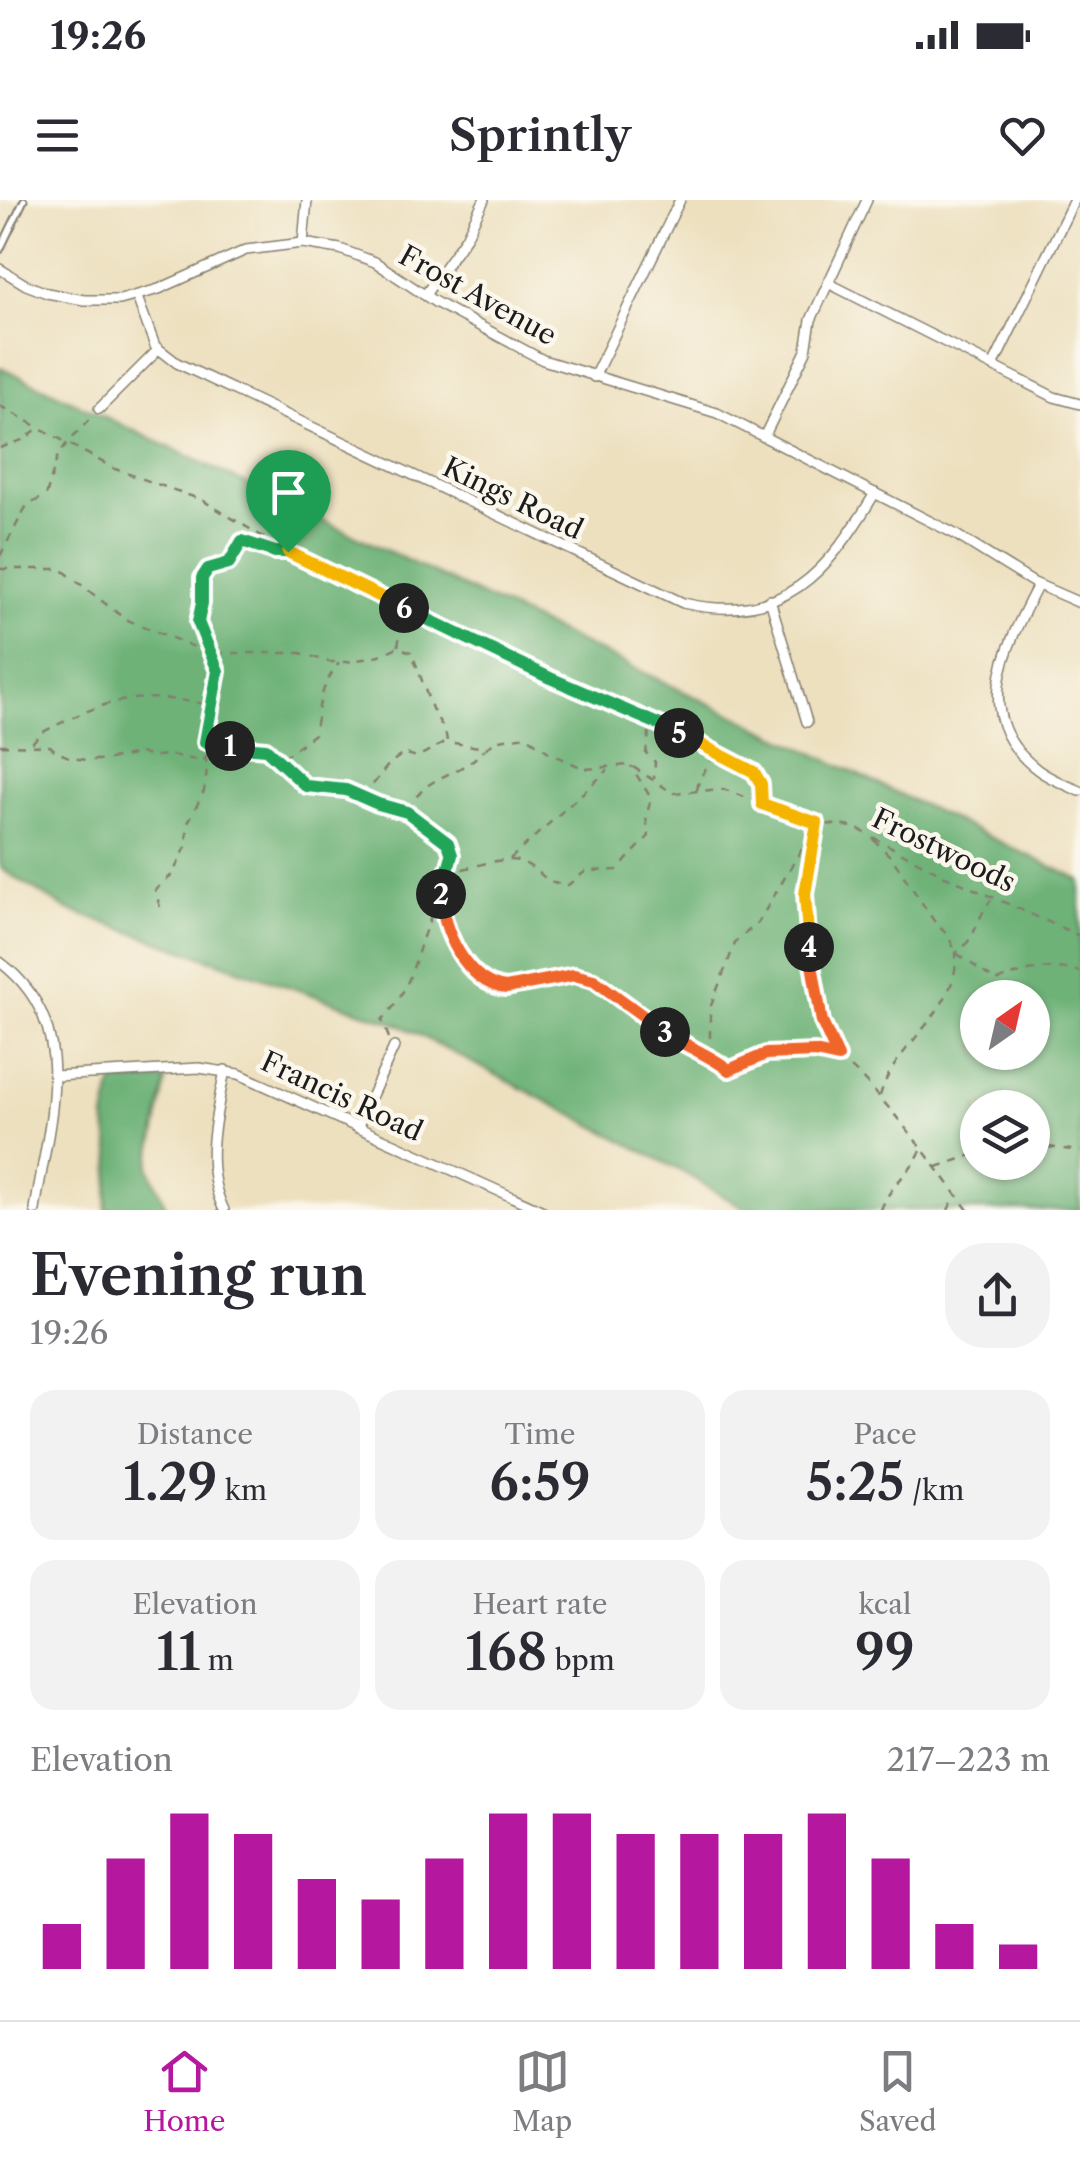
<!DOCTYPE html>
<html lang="en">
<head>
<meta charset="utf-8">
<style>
	:root { --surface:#fff; --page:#f2f2f3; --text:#2b2b33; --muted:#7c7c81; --line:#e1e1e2; --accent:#b5179e }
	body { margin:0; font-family:"Libre Caslon Text",serif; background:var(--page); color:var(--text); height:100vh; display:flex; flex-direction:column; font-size:38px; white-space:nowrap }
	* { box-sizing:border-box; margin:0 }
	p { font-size:32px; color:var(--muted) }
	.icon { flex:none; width:55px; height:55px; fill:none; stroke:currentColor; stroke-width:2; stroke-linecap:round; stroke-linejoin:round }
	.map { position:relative; height:1010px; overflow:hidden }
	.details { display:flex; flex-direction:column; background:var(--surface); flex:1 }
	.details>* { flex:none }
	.needle { width:65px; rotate:34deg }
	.tools { position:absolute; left:960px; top:780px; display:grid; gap:20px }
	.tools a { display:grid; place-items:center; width:90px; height:90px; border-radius:50%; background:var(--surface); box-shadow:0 2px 8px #0004; font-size:50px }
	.pin { position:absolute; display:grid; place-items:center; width:85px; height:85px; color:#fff; margin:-102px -42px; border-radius:50% 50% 50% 0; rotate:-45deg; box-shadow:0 0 10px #0007 }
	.pin .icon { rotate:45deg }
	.km { position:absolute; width:50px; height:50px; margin:-25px; border-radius:50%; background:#222; color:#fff; font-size:28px; line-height:50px; text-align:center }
	.round { display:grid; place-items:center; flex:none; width:105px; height:105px; border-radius:40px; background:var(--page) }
	.summary { display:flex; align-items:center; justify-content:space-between; height:170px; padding:0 30px }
	h1 { font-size:55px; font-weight:600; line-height:75px }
	.metrics { display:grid; grid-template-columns:repeat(3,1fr); gap:15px; height:170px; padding:10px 30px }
	.metrics div { display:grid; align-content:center; border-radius:25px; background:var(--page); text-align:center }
	.metrics b { font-size:50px; font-weight:600 }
	.metrics small { font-size:28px; font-weight:400 }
	.metrics p { font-size:28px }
	.chart { height:280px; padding:20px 30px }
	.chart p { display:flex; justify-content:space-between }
	.chart svg { width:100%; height:180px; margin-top:10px; stroke:var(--accent); stroke-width:6 }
	.status { display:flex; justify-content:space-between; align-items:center; height:70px; padding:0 50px; background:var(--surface); direction:ltr }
	.status svg { height:28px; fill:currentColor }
	header { display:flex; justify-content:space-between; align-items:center; height:130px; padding:0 30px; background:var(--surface); font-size:45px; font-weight:600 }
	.tabs { display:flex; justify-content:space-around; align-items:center; height:140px; border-top:2px solid var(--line); background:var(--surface); font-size:28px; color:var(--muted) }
	.tabs a { display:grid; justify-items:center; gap:5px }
	.tabs .selected { color:var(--accent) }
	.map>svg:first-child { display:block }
	.forest { fill:#6eb278; stroke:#45674a; stroke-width:2.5; fill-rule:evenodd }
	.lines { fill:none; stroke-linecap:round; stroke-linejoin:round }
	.service-casing { stroke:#847e6e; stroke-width:9 }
	.minor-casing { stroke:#847e6e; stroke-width:12 }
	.path { stroke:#847e6e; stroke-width:2.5; stroke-dasharray:8 8; stroke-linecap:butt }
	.service { stroke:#fff; stroke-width:5 }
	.minor { stroke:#fff; stroke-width:9 }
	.split-1-casing { stroke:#fff; stroke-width:20 }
	.split-2-casing { stroke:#fff; stroke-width:20 }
	.split-3-casing { stroke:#fff; stroke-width:20 }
	.split-4-casing { stroke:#fff; stroke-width:20 }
	.split-5-casing { stroke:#fff; stroke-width:20 }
	.split-6-casing { stroke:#fff; stroke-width:20 }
	.split-7-casing { stroke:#fff; stroke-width:20 }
	.split-1 { stroke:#22a559; stroke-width:12 }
	.split-2 { stroke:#22a559; stroke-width:12 }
	.split-3 { stroke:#f0652b; stroke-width:12 }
	.split-4 { stroke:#f0652b; stroke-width:12 }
	.split-5 { stroke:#f5b400; stroke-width:12 }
	.split-6 { stroke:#22a559; stroke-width:12 }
	.split-7 { stroke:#f5b400; stroke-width:12 }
	.labels { text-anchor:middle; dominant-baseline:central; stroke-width:9; stroke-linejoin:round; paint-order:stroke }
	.street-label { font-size:28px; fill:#1c1c1c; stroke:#fbf7ec }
</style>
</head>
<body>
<div class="status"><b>19:26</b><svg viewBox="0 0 49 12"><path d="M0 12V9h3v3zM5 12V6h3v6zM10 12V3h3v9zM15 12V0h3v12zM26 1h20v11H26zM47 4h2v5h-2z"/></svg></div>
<header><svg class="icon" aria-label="menu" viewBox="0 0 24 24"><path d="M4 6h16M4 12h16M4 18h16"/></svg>Sprintly<svg class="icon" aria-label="heart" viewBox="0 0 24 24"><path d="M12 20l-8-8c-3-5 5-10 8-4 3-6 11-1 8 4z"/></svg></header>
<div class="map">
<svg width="1080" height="1010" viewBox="0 0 1080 1010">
	<rect width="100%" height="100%" fill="#fbf7ec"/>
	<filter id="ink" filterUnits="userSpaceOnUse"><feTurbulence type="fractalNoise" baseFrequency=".01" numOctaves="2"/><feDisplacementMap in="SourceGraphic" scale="20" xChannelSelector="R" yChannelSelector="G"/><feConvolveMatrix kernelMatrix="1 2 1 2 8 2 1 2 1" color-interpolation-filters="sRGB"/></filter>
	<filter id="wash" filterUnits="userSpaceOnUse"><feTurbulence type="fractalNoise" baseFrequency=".0048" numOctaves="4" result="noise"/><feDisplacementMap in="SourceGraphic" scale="40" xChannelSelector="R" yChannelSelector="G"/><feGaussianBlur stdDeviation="2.25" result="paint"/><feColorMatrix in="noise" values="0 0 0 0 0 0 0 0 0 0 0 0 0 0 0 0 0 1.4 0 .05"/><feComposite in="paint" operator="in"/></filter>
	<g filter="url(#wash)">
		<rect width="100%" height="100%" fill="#ede0bf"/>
		<g class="forest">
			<path d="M0,167L1080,680V1010H747L681,971L400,825L68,710L0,668ZM978,798H1032V852H978ZM978,908H1032V962H978Z"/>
			<polygon points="166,879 149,967 167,1010 106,1010 111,957 105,918 113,882"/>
		</g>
	</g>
	<g filter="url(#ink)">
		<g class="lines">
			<defs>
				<polyline id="service" points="0,50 24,0"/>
				<g id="minor">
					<polyline points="303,43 307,0"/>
					<polyline points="0,69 26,85 47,93 84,100 120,100 159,89 246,50 303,43 340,49 375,62 435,102 543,160 717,213 953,333 1034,383 1080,403"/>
					<polyline points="828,83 1054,197 1080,204"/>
					<polyline points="425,95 466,37 484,0"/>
					<path d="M137,97L155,146L177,163L683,403C784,426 828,372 875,293"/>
					<polyline points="993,166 1074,0"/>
					<polyline points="594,177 680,0"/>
					<polyline points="99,209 158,150"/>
					<polyline points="764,237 806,151 811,120 867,0"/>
					<path d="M1038,385C1007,445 967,517 1038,570C1050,579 1066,585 1080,591"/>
					<polyline points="770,400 807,522"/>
					<path d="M0,762C84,825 48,923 35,1010"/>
					<polyline points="54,876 199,868 239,874 541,1010"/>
					<polyline points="357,928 394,847"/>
					<path d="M224,1010C202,964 216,918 225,870"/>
				</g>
			</defs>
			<use href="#service" class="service-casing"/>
			<use href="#minor" class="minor-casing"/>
			<g class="path">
				<polyline points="0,206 115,269 202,300 288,352 479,445 682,534 754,572 761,584 761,602"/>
				<polyline points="0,248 25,239 38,228"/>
				<polyline points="0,356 27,305 46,296 57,258 67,243 93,216"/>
				<path d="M0,369H61L125,419L209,453H301L329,462H346L375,457L398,447L411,452C419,470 424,488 431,506C436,520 446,526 447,542L486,548L499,540L526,536L550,553L585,569L630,565L673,593L723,589L817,623L854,627L945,676L1080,736"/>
				<polyline points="398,446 403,417 411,415"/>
				<polyline points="642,517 649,533 646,553 655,562 654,579"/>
				<path d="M205,542L266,549L307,586L318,590H347L378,604L407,612L448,643L452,655L441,688V710L446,728L471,767L494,786L506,788L574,775L594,780L689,849L710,854L729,870C761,857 800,843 835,857C865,869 945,979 968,1010"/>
				<path d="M32,543L41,533C110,498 132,491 211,505"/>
				<path d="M0,545L50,546C71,567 114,560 141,553C153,559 155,555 168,555C181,555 191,562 205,559"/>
				<path d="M283,558L314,534C320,504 319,489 339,463"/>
				<polyline points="697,590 699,580 715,553"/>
				<polyline points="363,597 389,564 404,553 417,557 446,542"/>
				<path d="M408,610C428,571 456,580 485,549"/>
				<path d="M873,639L892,658L936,724L948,735L956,753L996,781C1026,771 1048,763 1080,772"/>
				<path d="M453,656L463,669C482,665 509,654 526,664C545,674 543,683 568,685L586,671L617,670L649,636L646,618L651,598L631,566"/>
				<polyline points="510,659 608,570"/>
				<polyline points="160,707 155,690 172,675 186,647 188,623 204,591 207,570 204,536 218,471 198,422 202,403 201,379 209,369 229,363 243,341 283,352"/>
				<path d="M389,838L382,820C416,784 413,756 432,714L440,711"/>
				<path d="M710,854V808L736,741L758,723L817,623C798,700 804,784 837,856"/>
				<path d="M880,896C894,843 959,813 956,753C977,739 976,718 991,700"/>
				<polyline points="1032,945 1080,951"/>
				<polyline points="937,967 978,953"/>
				<path d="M881,1010C890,984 910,974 921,950"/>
				<polyline points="948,1010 956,995"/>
			</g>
			<use href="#service" class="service"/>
			<use href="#minor" class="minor"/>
		</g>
	</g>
	<g class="lines" filter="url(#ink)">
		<defs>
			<polyline id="split-1" points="230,546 205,542 218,471 198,422 202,403 202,378 208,369 229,363 242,341 275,352 288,352"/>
			<polyline id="split-2" points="230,546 266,549 306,586 346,590 378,604 407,612 448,643 452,655 441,694"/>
			<path id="split-3" d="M441,694C441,729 467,784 506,788L574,775L594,780L665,832"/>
			<path id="split-4" d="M665,832C686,847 709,854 729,870L766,854L815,852L838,857L822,822L809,747"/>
			<polyline id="split-5" points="679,533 754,572 761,584 762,604 817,623 805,694 809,747"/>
			<polyline id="split-6" points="404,408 550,478 679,533"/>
			<polyline id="split-7" points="288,352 404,408"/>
		</defs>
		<use href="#split-1" class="split-1-casing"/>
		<use href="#split-2" class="split-2-casing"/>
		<use href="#split-3" class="split-3-casing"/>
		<use href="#split-4" class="split-4-casing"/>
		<use href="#split-5" class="split-5-casing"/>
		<use href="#split-6" class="split-6-casing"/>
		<use href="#split-7" class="split-7-casing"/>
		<use href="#split-1" class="split-1"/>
		<use href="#split-2" class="split-2"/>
		<use href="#split-3" class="split-3"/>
		<use href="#split-4" class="split-4"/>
		<use href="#split-5" class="split-5"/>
		<use href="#split-6" class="split-6"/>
		<use href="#split-7" class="split-7"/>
	</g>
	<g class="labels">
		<g class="street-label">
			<text transform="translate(478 95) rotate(29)">Frost Avenue</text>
			<text transform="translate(513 298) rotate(26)">Kings Road</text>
			<text transform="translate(944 650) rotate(26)">Frostwoods</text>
			<text transform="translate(342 896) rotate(25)">Francis Road</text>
		</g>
	</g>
</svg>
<div class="tools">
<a><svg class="needle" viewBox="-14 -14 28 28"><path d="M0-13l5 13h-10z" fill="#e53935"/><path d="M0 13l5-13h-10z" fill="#7c7c81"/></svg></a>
<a><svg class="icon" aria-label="layers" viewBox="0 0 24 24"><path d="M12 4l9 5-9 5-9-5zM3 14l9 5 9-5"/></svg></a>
</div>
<div class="pin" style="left:288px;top:352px;background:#1e9e55"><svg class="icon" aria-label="arrive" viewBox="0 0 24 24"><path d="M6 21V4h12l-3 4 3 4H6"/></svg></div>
<b class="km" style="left:230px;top:546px">1</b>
<b class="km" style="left:441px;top:694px">2</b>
<b class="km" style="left:665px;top:832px">3</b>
<b class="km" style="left:809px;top:747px">4</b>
<b class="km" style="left:679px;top:533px">5</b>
<b class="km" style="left:404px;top:408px">6</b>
</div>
<section class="details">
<div class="summary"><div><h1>Evening run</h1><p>19:26</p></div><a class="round"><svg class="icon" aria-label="share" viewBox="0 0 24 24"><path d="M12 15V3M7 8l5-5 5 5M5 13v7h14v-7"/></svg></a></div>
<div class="metrics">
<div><p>Distance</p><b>1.29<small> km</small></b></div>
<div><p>Time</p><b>6:59</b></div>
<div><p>Pace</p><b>5:25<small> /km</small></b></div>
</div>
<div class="metrics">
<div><p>Elevation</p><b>11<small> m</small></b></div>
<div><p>Heart rate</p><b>168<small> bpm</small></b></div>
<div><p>kcal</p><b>99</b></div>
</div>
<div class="chart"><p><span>Elevation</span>217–223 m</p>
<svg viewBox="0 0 160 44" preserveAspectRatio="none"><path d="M5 44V33M15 44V17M25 44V6M35 44V11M45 44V22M55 44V27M65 44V17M75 44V6M85 44V6M95 44V11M105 44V11M115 44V11M125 44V6M135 44V17M145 44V33M155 44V38"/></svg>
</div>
</section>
<nav class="tabs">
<a class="selected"><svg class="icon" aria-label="home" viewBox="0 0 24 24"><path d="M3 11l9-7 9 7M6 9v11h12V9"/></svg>Home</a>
<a><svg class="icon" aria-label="map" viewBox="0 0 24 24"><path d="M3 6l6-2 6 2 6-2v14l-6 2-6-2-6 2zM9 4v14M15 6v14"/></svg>Map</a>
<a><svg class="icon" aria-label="saved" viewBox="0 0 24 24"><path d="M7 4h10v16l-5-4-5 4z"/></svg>Saved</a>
</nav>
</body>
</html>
